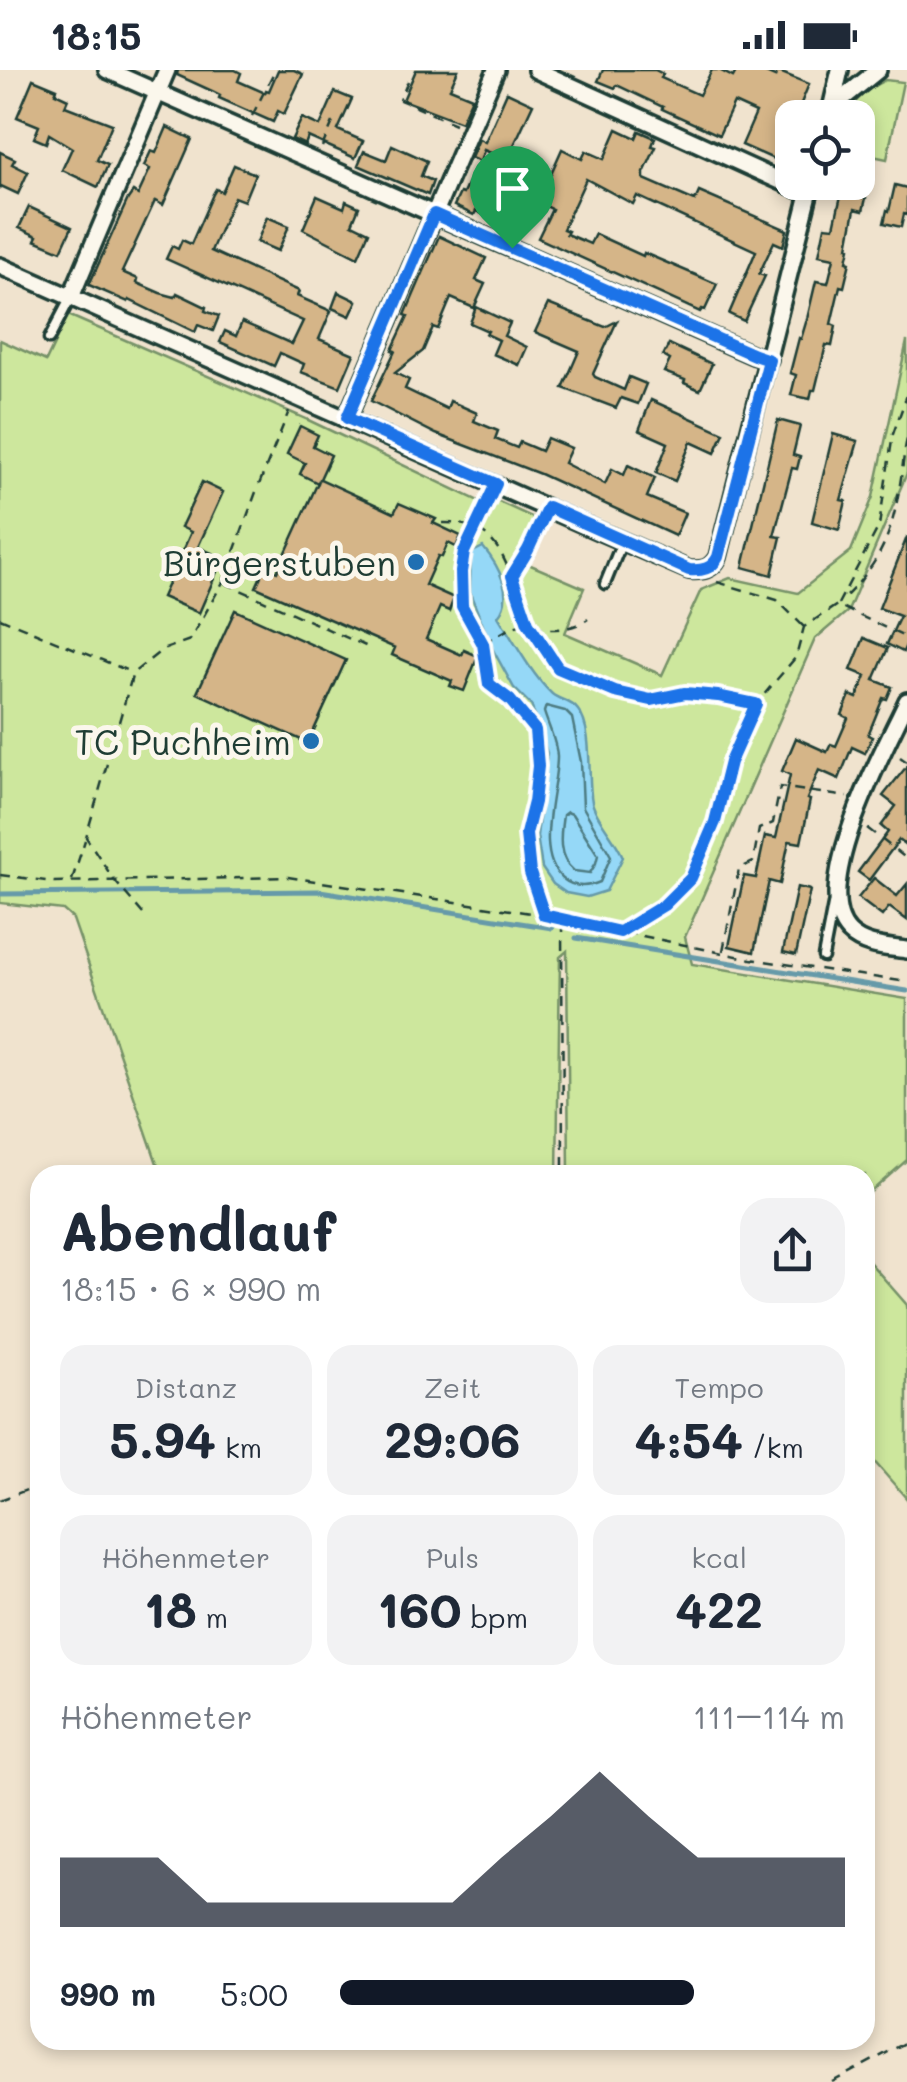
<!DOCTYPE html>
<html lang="de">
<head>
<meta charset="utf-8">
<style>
	:root { --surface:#fff; --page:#f2f2f3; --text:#1f2937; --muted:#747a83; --accent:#111827 }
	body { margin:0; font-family:Mali,sans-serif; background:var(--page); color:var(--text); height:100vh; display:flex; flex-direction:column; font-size:38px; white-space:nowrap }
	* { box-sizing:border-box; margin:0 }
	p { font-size:32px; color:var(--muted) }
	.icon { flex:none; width:55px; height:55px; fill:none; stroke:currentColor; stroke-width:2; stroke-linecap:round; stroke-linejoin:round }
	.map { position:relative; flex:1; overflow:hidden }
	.details { position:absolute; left:30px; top:1095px; width:845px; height:885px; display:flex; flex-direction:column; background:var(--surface); border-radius:30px; box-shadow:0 5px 15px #0003 }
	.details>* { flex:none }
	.tools { position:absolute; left:775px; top:30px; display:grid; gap:20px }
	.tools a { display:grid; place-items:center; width:100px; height:100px; border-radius:20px; background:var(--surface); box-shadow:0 5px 15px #0003; font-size:50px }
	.pin { position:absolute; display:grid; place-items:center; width:85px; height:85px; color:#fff; margin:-102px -42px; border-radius:50% 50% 50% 0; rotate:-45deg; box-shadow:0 0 10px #0007 }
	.pin .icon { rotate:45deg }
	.round { display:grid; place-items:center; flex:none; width:105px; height:105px; border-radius:30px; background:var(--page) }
	.summary { display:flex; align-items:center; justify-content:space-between; height:170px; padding:0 30px }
	h1 { font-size:55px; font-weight:700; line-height:75px }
	.stats { display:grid; grid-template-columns:repeat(3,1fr); gap:15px; height:170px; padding:10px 30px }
	.stats div { display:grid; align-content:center; border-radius:25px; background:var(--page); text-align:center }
	.stats b { font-size:50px; font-weight:700 }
	.stats small { font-size:28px; font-weight:400 }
	.stats p { font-size:28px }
	.chart { height:280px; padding:20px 30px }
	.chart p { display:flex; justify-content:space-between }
	.chart svg { width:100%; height:180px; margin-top:10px; fill:var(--accent); opacity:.7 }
	ul { padding:0 30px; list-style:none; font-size:32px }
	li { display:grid; grid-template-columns:160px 120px 1fr; align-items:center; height:75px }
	li i { height:25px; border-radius:12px; background:var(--accent) }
	.status { display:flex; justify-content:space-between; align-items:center; height:70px; padding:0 50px; background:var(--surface); direction:ltr }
	.status svg { height:28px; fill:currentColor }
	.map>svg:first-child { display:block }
	.green { fill:#cde79d; stroke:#769268; stroke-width:2.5 }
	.water { fill:#95d8f7; stroke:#669aa9; stroke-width:2.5 }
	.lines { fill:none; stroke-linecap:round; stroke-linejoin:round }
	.shore { stroke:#4e7b82; stroke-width:2.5 }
	.stream { stroke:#669aa9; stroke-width:5 }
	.building { fill:#d5b588; stroke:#1f3d34; stroke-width:2.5 }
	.service-casing { stroke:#1f3d34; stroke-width:15 }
	.minor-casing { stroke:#1f3d34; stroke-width:22 }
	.path { stroke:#1f3d34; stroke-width:2.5; stroke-dasharray:10 8; stroke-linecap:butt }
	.service { stroke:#fbf7ec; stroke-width:8 }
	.minor { stroke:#fbf7ec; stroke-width:15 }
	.route-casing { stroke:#fff; stroke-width:20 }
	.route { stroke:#1a73e8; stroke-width:12 }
	.poi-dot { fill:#1f6fb2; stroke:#fbf7ec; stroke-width:4 }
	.labels { text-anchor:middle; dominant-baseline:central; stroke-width:10; stroke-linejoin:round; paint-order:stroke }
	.poi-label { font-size:35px; fill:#1f3d34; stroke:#fbf7ec; text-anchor:end }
</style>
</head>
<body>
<div class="status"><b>18:15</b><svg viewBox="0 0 49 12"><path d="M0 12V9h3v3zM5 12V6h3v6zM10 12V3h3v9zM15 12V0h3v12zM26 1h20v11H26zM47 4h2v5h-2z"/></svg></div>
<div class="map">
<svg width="907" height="2012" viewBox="0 0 907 2012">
	<rect width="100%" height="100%" fill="#f0e3ce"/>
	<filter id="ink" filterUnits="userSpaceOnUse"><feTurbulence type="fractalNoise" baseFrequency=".01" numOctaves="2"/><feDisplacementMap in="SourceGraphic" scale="20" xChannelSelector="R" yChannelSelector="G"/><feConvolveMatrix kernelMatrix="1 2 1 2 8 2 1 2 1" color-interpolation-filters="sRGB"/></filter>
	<g filter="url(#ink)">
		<g class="green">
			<path d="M885,10L903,12L887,89L858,83V48L845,47C855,30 866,19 885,10Z"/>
			<path d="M68,245L306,349L483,433C469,464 449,499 458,535C461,547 472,560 478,571C476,559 468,547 466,534C459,496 476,462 490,428L536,449L519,490L584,518L565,563L662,605L701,520L730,508L798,523L851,481L873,427L907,271V403L848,541L815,569L685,867L692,894L907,929V1090L865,1127V1105H569L567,881L560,887L557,1105H161L73,849L63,840L0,833V270L46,291Z"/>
			<polygon points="865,1187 907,1235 907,1429 865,1381"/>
		</g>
		<path class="water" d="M483,477C499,496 515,526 498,546C513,570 532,605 552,624C560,631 571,630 578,640C594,660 587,708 592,732C596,749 616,769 623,787L606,821L587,827L566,823L553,814L542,798L537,766L547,683L531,635L514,618L492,578L470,523L471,483Z"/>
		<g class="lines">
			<g class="shore">
				<path d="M546,636L565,641L572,648L581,692L583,737L611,786L600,812C588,817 574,818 563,809C533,784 557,721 557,687C557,672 548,656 544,642Z"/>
				<path d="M567,742L572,744L598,785L596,793L590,803L574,801C557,787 560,766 563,745Z"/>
			</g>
			<g class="stream">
				<polyline points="0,824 320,821 552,858"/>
				<polyline points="576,868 907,921"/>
			</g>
		</g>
		<g class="building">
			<polygon points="178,0 235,0 241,3 238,11 265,23 266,20 269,21 278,0 294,0 303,4 284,44 278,41 273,52 219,28 220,25 212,21 177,5"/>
			<polygon points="416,0 458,0 450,18 472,27 461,52 403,30"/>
			<polygon points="603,0 655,0 663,4 661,8 699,25 712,0 719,0 733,7 737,0 759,0 775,7 777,1 809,14 795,48 792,48 792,63 789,62 776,90 742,75 756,43 734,33 719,65 662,39 663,37 617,15 615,18 598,11"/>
			<polygon points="33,9 57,19 55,23 68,29 65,36 112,54 97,90 108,95 98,117 62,100 72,78 49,64 46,73 34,68 39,56 17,47"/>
			<polygon points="335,22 352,29 338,60 363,71 355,88 308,67 305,75 292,69 302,48 320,56"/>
			<polygon points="507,22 533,34 507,90 484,80 480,92 471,88 479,69 485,72"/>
			<polygon points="167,57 192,69 163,135 155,131 122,202 138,209 137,213 160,223 175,227 177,223 206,237 205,241 219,246 213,261 198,255 195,262 129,230 128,232 89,215 128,129 133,122 138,125 150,99 144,96 151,81 156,83"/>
			<polygon points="617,59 636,68 639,61 655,68 652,76 656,77 644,103 644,109 695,131 699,122 787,160 783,176 774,172 759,204 765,206 744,251 729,244 756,181 637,126 633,134 586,109 563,159 568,161 566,164 590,174 595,164 643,186 644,183 717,214 705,240 702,239 700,242 538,168 552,139 531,129 537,115 544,119 562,79 582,89 586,81 604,89"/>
			<polygon points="392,75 427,91 421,106 433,111 428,125 358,95 364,81 386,90"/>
			<polygon points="0,82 15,89 12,94 28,102 18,124 1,116 0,119"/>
			<polygon points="234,95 255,104 244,131 234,127 211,181 299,221 297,226 331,241 319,269 354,284 340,317 301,302 304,294 280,283 274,296 220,272 225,261 236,266 242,252 292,274 303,251 166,189 172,176 178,179 182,170 191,174 213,124 216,119 222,122"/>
			<polygon points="471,106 501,120 507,106 529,116 519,140 512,136 504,154 476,141 474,145 454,136 460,123 463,124"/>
			<polygon points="844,112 864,112 861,127 866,128 863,141 855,139 848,177 850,178 847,191 850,192 844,217 840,216 831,254 836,256 832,276 826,275 815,320 812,320 810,329 791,325 796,305 790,303 799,268 801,269 807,249 816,211 828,213 834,188 819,185 825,156 834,157"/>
			<polygon points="895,115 907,118 907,145 904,144 901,157 884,153 887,140 889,141"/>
			<polygon points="317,126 344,138 346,131 359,137 352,154 369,162 358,187 303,159"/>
			<polygon points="29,137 72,157 61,181 35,170 37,166 19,158"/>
			<polygon points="267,147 289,156 278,181 257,172"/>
			<polygon points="439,166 486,188 476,210 485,214 474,238 451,228 438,259 433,257 423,281 395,303 409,310 405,319 447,339 450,331 477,343 474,351 498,361 495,369 517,378 520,372 541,381 547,368 571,378 564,393 605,414 612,399 624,405 628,395 655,408 647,427 685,443 675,466 540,404 436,364 371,331 395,281 392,280 408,246 405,245"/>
			<polygon points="338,222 357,231 350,246 332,238"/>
			<polygon points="548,234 605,257 617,251 593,304 595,307 624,320 629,307 646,314 638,334 621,328 616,338 563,318 579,281 535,262"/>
			<polygon points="476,237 510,253 504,266 527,277 519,295 493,284 499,270 486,264 488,261 470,253"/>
			<polygon points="669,274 712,294 700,320 684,313 685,310 664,302 670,290 663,286"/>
			<polygon points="651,330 724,363 715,383 691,372 675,411 656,403 668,373 639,360"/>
			<polygon points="778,350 800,356 793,385 800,387 797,399 792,398 774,466 781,467 772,505 743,497"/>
			<polygon points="300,356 318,365 313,376 331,385 320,409 394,443 399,433 436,449 433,453 461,466 456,477 448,473 442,487 438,486 425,515 454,528 449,541 440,537 426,569 462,585 464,580 478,586 464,621 450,616 452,611 392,585 395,578 256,517 265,497 277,502 319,410 318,413 300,404 305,393 287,384"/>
			<polygon points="833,364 858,371 841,430 846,431 839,460 812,452"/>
			<polygon points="202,412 223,422 198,477 223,488 199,543 162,527 191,462 181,457"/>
			<polygon points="907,467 907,573 903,582 887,574 900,546 879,538"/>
			<polygon points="235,540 346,590 308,673 197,623"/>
			<polygon points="864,568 888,578 874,610 892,617 887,629 883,628 868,665 872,667 865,683 852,677 839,709 819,700 807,729 810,730 801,773 789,771 780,814 769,811 754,882 729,876 744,806 756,808 765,766 776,768 790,705 782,701 796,668 827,682 831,674 836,676 848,648 842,645 850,625 857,628 866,606 851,600"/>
			<polygon points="907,696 907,776 899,770 869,810 858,802 888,762 881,756 896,736 883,726"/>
			<polygon points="874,808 897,826 907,814 907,850 889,837 882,846 858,828"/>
			<polygon points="797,817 810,820 796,885 783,882"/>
		</g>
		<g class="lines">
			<defs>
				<g id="service">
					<polyline points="49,269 71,227"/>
					<polyline points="528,480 547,439"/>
					<polyline points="605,514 622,472"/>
					<polyline points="823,887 833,835"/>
				</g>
				<g id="minor">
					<polyline points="107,0 753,285 769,289"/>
					<polyline points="536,0 809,124"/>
					<polyline points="831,38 878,0"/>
					<polyline points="831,39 840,0"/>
					<path d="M0,196L594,459L689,500C702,501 711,500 718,487L812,112"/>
					<polyline points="71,227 167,0"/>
					<polyline points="347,348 496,0"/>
					<path d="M907,631C886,677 807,819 849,862C864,877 887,877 907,880"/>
				</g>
			</defs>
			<use href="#service" class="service-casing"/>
			<use href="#minor" class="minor-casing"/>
			<g class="path">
				<polyline points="408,11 400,30 455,54"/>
				<polyline points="252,46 275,0"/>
				<polyline points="322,77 333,52"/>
				<path d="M490,429C472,461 454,496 462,534C465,549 479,561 483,576C487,588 487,602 489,615L510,630L535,660L538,696L534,732L526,764L530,803L544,845"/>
				<path d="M443,453C505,452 507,502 526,548C532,563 544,581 555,594C567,608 628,627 648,629C660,630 673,623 686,623C708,622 732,629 754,634"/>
				<polyline points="512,505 521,491"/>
				<polyline points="717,512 777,530 804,557"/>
				<polyline points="225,513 370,578"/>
				<path d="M846,526C884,488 893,460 901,408C903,395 904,381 907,369"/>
				<polyline points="838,534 879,456 893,364 907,325"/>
				<polyline points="0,548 131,602"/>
				<path d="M484,573L512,557L528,553C544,563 573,560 588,549"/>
				<polyline points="900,687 907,692"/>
				<polyline points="867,758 907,789"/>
				<polyline points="0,805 54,812 288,807 544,845 751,889 907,912"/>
				<polyline points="72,810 85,770"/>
				<polyline points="143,844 114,810 86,767 133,603 162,580 190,570 223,512 256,422 289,341"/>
				<polyline points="562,852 563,1105"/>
				<polyline points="622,862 663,835 691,809 715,752 730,692 756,634 796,587 804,557 837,535 907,568"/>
				<polyline points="723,881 739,799 753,792 759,759 773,753 780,717 847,727"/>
				<polyline points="0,1430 40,1415"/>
				<polyline points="832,2012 907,1972"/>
			</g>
			<use href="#service" class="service"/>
			<use href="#minor" class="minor"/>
		</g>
	</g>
	<g class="lines" filter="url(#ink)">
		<defs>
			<path id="route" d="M434,144L754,285L769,290L718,487C712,499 702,501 689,500L548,437L528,480L512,506L528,553L558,598L615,622L651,630L685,623L718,626L756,634L730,692L715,752L691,808L664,835L620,862L544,845L530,803L526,764L534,732L538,696L535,660L510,630L489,614L483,574L462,536L461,502L464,482L496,414L347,348Z"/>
		</defs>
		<use href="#route" class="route-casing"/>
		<use href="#route" class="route"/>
	</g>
	<g class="poi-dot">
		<circle cx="416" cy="492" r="10"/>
		<circle cx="311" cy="671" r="10"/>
	</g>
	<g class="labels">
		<g class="poi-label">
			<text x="396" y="492">Bürgerstuben</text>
			<text x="291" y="671">TC Puchheim</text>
		</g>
	</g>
</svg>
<div class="tools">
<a><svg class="icon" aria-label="locate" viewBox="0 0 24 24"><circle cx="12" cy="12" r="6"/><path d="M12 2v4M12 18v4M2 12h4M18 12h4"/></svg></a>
</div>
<div class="pin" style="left:512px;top:178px;background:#1e9e55"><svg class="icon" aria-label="arrive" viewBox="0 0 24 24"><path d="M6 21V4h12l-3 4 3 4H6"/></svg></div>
<section class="details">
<div class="summary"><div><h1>Abendlauf</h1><p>18:15 · 6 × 990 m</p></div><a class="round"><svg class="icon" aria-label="share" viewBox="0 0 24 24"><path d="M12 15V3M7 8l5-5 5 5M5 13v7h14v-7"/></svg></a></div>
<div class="stats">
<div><p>Distanz</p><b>5.94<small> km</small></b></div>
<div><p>Zeit</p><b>29:06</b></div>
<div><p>Tempo</p><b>4:54<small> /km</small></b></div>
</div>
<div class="stats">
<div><p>Höhenmeter</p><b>18<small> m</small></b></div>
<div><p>Puls</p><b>160<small> bpm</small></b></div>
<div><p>kcal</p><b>422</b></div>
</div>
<div class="chart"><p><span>Höhenmeter</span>111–114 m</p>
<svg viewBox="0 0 160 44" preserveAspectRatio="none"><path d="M0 44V27L10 27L20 27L30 38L40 38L50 38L60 38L70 38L80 38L90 27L100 17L110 6L120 17L130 27L140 27L150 27L160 27V44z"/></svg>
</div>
<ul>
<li><b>990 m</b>5:00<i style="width:70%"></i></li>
</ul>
</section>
</div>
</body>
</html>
